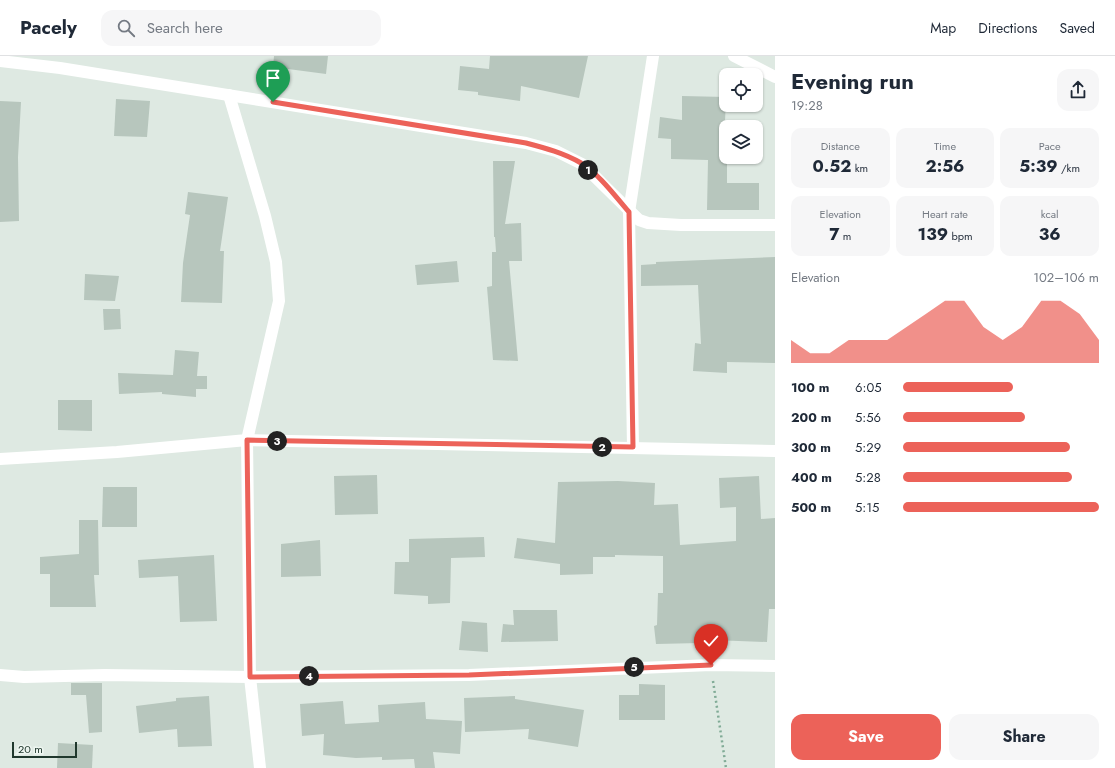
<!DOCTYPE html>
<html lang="en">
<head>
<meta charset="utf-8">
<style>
	:root { --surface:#fff; --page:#f6f6f7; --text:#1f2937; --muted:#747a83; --line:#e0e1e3; --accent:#ec6259 }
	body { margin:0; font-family:Jost,sans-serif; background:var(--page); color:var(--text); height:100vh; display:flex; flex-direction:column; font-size:15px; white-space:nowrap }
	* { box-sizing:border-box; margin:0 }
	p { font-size:13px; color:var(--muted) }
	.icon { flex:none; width:22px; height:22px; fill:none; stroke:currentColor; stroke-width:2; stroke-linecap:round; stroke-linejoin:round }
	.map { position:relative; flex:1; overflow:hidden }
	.drawer { display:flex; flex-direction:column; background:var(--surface); width:340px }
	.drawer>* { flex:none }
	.buttons { position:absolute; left:719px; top:12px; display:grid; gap:8px }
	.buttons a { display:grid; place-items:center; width:44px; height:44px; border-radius:8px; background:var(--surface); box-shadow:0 1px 3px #0004; font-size:20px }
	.scale { position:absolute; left:12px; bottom:10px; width:65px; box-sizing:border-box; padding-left:4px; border:2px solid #20382d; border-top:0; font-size:11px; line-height:14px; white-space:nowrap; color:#20382d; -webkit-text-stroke:3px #eef6f1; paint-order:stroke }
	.pin { position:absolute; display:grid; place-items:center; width:34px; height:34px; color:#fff; margin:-41px -17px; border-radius:50% 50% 50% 0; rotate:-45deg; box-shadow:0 0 4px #0007 }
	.pin .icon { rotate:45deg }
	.km { position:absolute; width:20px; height:20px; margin:-10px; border-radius:50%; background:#222; color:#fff; font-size:11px; line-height:20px; text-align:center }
	.round { display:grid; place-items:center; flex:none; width:42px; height:42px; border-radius:12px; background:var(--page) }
	.summary { display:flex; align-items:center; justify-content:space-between; height:68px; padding:0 16px }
	h1 { font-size:22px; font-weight:700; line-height:30px }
	.metrics { display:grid; grid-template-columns:repeat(3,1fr); gap:6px; height:68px; padding:4px 16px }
	.metrics div { display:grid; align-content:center; border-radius:10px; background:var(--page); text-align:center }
	.metrics b { font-size:17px; font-weight:700 }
	.metrics small { font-size:11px; font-weight:400 }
	.metrics p { font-size:11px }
	.chart { height:112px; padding:8px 16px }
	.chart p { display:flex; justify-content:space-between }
	.chart svg { width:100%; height:72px; margin-top:4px; fill:var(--accent); opacity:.7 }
	.primary-button { display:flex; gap:8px; margin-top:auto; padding:8px 16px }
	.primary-button a { flex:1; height:46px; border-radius:12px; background:var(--accent); color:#fff; font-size:16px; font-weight:700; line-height:46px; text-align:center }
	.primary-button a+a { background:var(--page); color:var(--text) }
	ul { padding:0 16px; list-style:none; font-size:13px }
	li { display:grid; grid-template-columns:64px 48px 1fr; align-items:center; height:30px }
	li i { height:10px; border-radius:5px; background:var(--accent) }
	header { display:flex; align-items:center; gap:24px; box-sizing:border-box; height:56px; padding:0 20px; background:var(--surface); border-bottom:1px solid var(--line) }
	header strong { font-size:19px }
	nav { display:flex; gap:22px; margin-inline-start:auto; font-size:14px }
	.search { width:280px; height:36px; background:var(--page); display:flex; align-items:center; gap:10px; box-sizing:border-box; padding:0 14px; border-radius:12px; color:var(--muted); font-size:15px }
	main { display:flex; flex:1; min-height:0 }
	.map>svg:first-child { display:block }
	.building { fill:#b7c6bd }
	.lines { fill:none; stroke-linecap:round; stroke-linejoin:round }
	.path { stroke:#80ab96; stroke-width:2.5; stroke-dasharray:2 3; stroke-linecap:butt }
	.minor { stroke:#fff; stroke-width:12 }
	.route-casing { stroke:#fff; stroke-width:8 }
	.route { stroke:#ec6259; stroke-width:5 }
</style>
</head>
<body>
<header>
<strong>Pacely</strong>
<div class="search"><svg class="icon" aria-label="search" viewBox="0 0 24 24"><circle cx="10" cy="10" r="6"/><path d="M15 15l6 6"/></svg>Search here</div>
<nav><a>Map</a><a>Directions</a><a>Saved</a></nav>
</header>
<main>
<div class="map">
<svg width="775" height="712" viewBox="0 0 775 712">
	<rect width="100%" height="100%" fill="#dee9e2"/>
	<g class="building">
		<polygon points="274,0 328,0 326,18 273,11"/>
		<polygon points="490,0 588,0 579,42 521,30 520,45 478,39 478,36 458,34 460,10 489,13"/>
		<polygon points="682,40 726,41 724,91 726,91 727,101 727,127 759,127 759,154 707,154 708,104 671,103 671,83 658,82 660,61 682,64"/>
		<polygon points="116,43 150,45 147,81 114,80"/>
		<polygon points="0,45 21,46 18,101 19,165 0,166"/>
		<polygon points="493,105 515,105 505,168 521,167 522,205 509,205 518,305 493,304 487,231 492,230 492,196 496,196 495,181 494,181"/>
		<polygon points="188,136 228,141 220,195 224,195 222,247 181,246 183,207 190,159 185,158"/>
		<polygon points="775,201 775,307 727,306 727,317 693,315 695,287 701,288 698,229 641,230 641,209 656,208 656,206"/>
		<polygon points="457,205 459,226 417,229 415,209"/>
		<polygon points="85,218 119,220 115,245 84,244"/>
		<polygon points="103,253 120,253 121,273 104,274"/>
		<polygon points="175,294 199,296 197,320 207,320 207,333 196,333 196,341 162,338 162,336 119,338 118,317 173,319"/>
		<polygon points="58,344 92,344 92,375 58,374"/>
		<polygon points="377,419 378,458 335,459 334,420"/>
		<polygon points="759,420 761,463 775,462 775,553 769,553 767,586 713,584 700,585 700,587 656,588 654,570 657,569 658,537 663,537 663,500 615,499 615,501 593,501 593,518 560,519 560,508 514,502 517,482 555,487 558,426 618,425 655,427 654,449 678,448 680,489 736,485 736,451 720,452 719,422"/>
		<polygon points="103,431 137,431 137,471 102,471"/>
		<polygon points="79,464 98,464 99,519 94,519 96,551 50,551 50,518 40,518 40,501 79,498"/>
		<polygon points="484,481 485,501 451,502 450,547 428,548 428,540 394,538 395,506 409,506 409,483"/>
		<polygon points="320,484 321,520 281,521 281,488"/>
		<polygon points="214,499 217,565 180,566 178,520 139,522 138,504"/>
		<polygon points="513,554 557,554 558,585 501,586 503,568 514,569"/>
		<polygon points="462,565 487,567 488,596 459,594"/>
		<polygon points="71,627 102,627 102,676 89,677 86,639 71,639"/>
		<polygon points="639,628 665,629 665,664 619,664 619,639 639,639"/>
		<polygon points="209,640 212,690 178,691 177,673 139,677 136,650 176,645 176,642"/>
		<polygon points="515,640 515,643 584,654 578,691 528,683 529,673 465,676 464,642"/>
		<polygon points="343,645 345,668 379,666 378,649 425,646 426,663 462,665 460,698 433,696 435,712 415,712 414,703 382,704 382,701 356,702 323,699 324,678 302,680 300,648"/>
		<polygon points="58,687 93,689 92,712 57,712"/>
	</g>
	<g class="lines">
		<polyline class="path" points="713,625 726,712"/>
		<g class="minor">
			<polyline points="734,0 775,21"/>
			<polyline points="0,5 60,12 526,87 556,95 582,108 639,164 648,167 681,169 775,169"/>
			<polyline points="229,39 265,160 276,206 279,245 247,384 250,621 260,712"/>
			<polyline points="633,391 629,156 653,0"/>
			<polyline points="0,403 117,396 247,384 775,395"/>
			<polyline points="0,619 24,621 105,619 250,621 469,619 711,609 775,610"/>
		</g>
	</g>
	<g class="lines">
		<defs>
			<path id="route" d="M273,46L526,87C545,92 564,97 581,107C600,119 615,140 629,156L633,391L247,384L250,621L469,619L711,609"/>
		</defs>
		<use href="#route" class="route-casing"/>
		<use href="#route" class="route"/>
	</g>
</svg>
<div class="buttons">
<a><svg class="icon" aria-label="locate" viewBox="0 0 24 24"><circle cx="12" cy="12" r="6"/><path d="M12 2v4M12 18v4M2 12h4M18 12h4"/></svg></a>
<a><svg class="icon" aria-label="layers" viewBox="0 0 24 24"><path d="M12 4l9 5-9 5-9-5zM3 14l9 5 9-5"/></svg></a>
</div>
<div class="scale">20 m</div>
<div class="pin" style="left:273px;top:46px;background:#1e9e55"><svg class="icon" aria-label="arrive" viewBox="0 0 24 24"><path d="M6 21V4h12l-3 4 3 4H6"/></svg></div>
<div class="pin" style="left:711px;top:609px;background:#d93025"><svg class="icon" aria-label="check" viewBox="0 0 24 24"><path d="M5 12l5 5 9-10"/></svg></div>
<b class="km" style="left:588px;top:114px">1</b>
<b class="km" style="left:602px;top:391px">2</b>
<b class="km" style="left:277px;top:385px">3</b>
<b class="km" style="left:309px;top:620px">4</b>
<b class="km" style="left:634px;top:611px">5</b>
</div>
<section class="drawer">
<div class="summary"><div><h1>Evening run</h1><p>19:28</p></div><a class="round"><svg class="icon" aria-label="share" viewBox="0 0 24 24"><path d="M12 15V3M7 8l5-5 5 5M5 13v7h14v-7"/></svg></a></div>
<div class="metrics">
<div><p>Distance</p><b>0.52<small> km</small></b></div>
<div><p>Time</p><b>2:56</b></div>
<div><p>Pace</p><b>5:39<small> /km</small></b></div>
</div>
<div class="metrics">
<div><p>Elevation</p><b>7<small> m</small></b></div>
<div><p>Heart rate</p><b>139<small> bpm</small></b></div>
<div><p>kcal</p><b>36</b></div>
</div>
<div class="chart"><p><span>Elevation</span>102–106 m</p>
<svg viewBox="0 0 160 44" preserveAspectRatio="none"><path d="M0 44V30L10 38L20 38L30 30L40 30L50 30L60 22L70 14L80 6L90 6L100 22L110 30L120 22L130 6L140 6L150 14L160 30V44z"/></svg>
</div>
<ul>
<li><b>100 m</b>6:05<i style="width:56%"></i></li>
<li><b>200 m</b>5:56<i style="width:62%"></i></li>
<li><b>300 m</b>5:29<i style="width:85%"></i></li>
<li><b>400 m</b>5:28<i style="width:86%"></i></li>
<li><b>500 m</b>5:15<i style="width:100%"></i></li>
</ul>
<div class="primary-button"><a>Save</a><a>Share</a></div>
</section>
</main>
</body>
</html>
